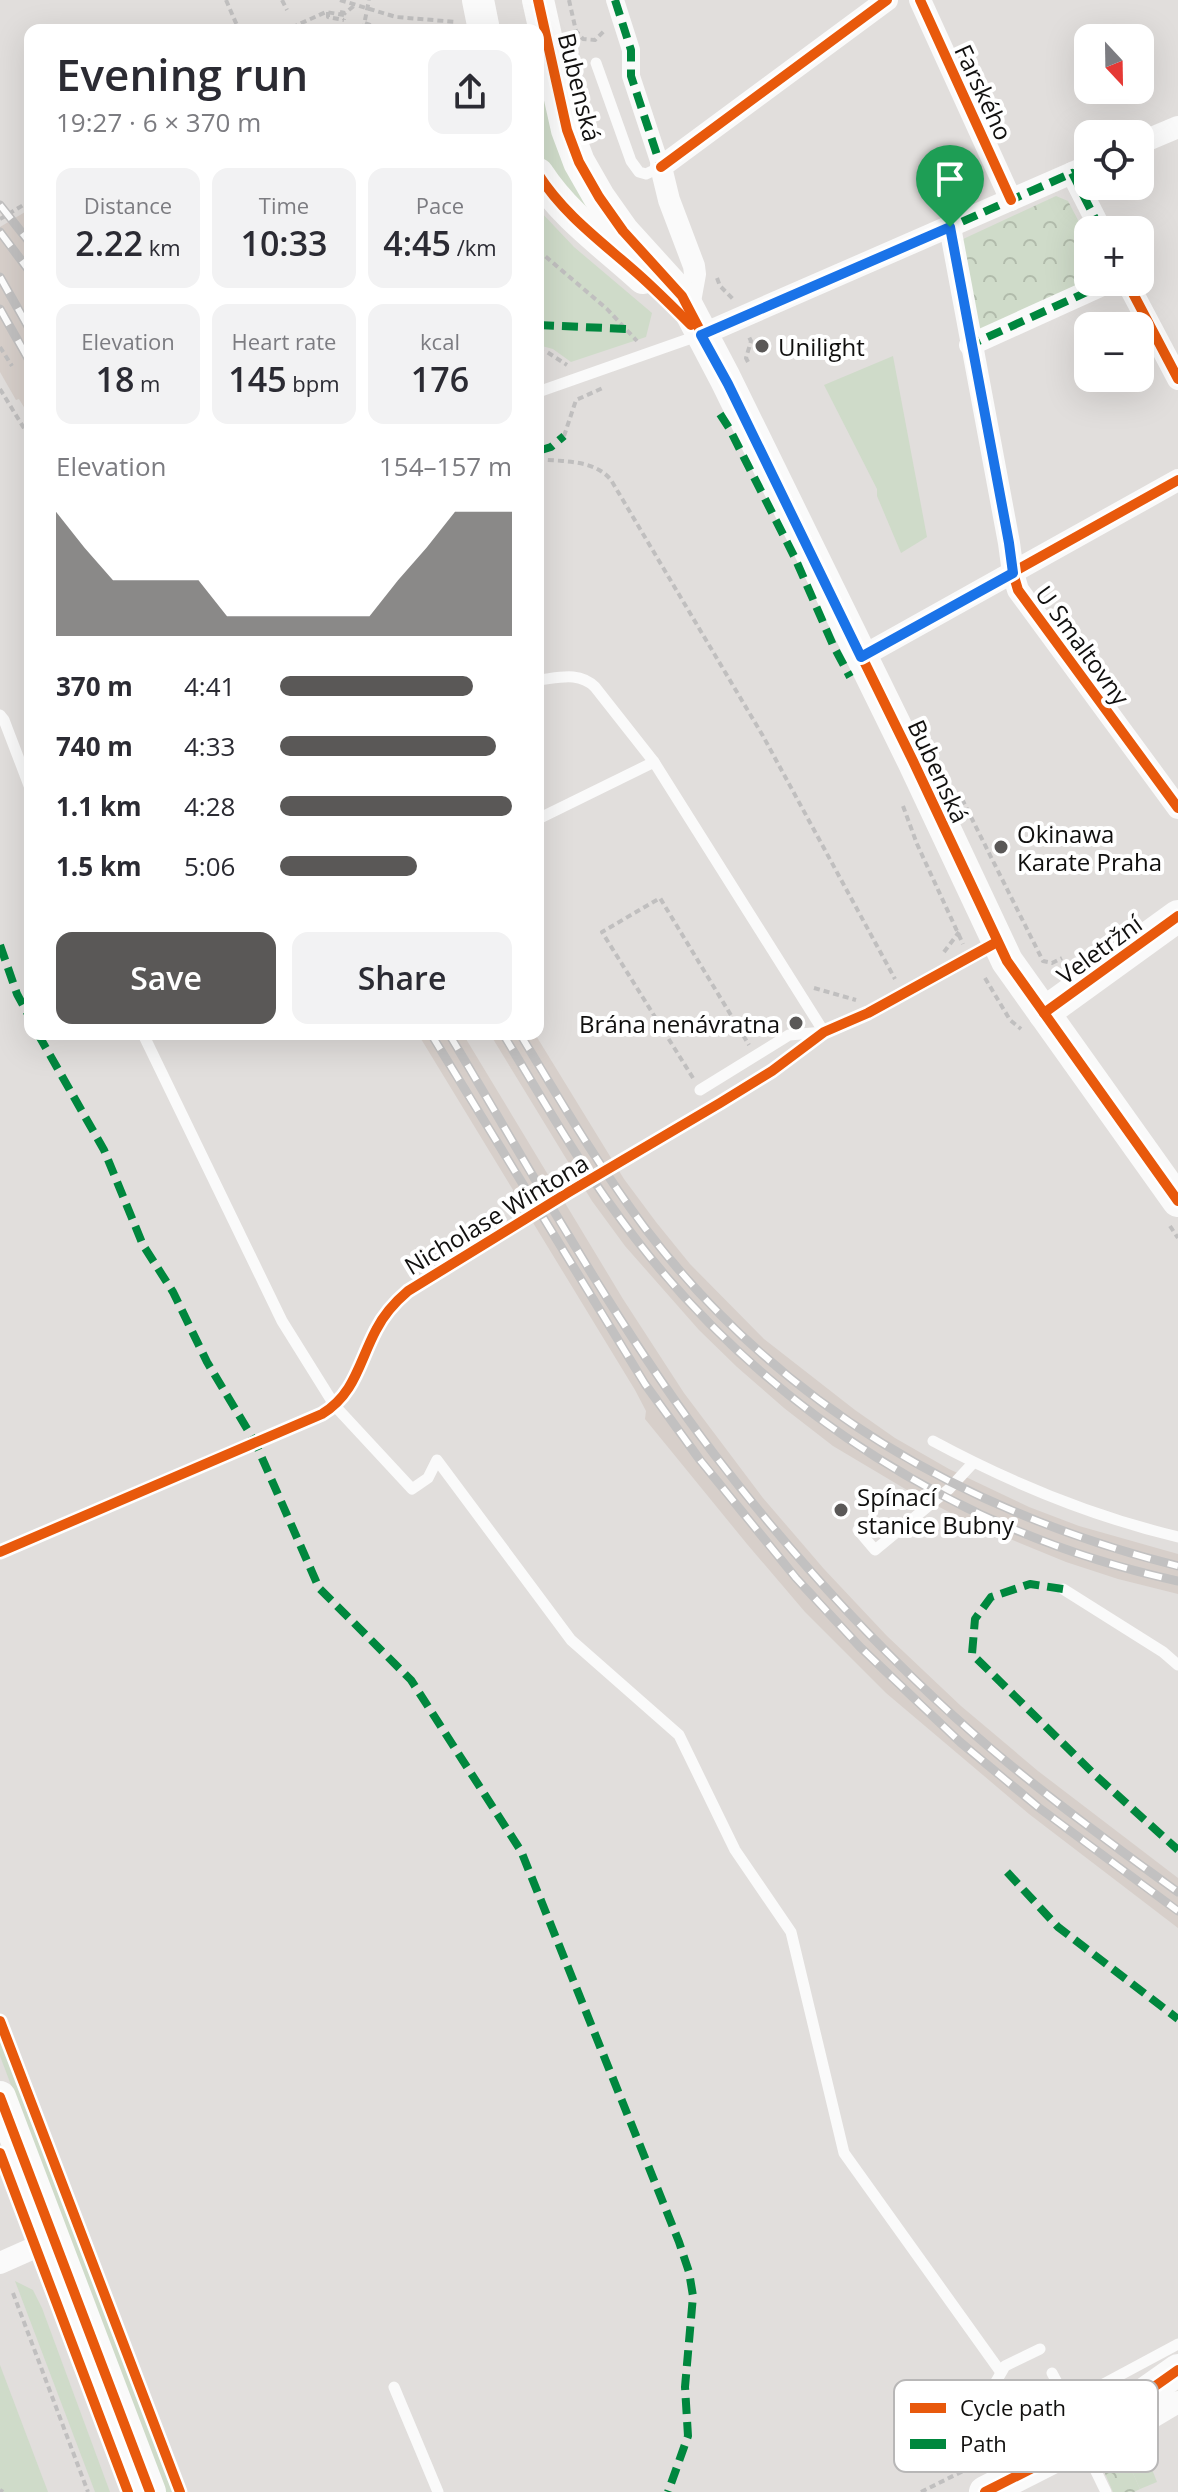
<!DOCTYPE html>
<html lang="en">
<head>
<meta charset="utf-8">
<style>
	:root { --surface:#fff; --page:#f2f2f3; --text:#2b2b33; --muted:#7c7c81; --accent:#5a5857 }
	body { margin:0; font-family:"Open Sans",sans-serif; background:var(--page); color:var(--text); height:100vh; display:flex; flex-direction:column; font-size:30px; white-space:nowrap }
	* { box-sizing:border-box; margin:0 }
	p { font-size:26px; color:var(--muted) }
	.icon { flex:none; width:44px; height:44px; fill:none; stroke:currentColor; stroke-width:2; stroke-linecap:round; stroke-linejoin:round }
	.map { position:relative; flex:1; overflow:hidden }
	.drawer { position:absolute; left:24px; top:24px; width:520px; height:1016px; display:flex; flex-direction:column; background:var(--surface); border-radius:16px; box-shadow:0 8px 32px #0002 }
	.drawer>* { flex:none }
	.needle { width:52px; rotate:158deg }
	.fabs { position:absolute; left:1074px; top:24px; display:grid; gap:16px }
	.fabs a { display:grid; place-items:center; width:80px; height:80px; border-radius:16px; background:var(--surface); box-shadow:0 8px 32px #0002; font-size:40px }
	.pin { position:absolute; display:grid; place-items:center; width:68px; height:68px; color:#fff; margin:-82px -34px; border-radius:50% 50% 50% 0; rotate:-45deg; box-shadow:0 0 8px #0007 }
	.pin .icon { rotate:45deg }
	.round { display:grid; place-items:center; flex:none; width:84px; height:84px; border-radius:16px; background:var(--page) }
	.overview { display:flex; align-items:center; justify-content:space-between; height:136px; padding:0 32px }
	h1 { font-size:44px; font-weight:600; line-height:60px }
	.figures { display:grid; grid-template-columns:repeat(3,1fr); gap:12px; height:136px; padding:8px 32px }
	.figures div { display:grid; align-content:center; border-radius:16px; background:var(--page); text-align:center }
	.figures b { font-size:34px; font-weight:600 }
	.figures small { font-size:22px; font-weight:400 }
	.figures p { font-size:22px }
	.chart { height:224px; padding:16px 32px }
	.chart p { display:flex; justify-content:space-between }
	.chart svg { width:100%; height:144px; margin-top:8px; fill:var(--accent); opacity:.7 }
	.action { display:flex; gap:16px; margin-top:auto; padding:16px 32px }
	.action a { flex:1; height:92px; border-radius:16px; background:var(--accent); color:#fff; font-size:32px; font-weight:600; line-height:92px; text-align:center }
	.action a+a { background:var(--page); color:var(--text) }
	ul { padding:0 32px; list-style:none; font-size:26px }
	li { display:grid; grid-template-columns:128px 96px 1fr; align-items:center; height:60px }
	li i { height:20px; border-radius:10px; background:var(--accent) }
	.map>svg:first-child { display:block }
	.built { fill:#d7cfca }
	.green { fill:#cfdbc9 }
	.park { fill:url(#park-crowns) }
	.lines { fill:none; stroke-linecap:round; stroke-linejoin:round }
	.path { stroke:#c0bfbf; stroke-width:4; stroke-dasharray:6 4; stroke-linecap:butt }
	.service { stroke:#fafafa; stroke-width:11 }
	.pedestrian { stroke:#fafafa; stroke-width:18 }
	.minor { stroke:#fafafa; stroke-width:22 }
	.secondary { stroke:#fafafa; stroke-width:32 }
	.rail-casing { stroke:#c2c1c1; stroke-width:9 }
	.rail { stroke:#fff; stroke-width:6; stroke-dasharray:18; stroke-linecap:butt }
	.quiet { stroke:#00873e; stroke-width:8; stroke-dasharray:16 8; stroke-linecap:butt }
	.cycleway-casing { stroke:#fff; stroke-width:15 }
	.cycleway { stroke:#e8590c; stroke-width:10 }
	.route-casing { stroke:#fff; stroke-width:16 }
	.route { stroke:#1a73e8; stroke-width:10 }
	.poi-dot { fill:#5a5857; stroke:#fff; stroke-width:3 }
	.labels { text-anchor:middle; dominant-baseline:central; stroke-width:8; stroke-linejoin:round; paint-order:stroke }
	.street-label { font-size:24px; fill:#11100f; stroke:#fff }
	.poi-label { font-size:24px; fill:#11100f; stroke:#fff; text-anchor:start }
	.key { fill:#fff; stroke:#b8b7b7; stroke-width:2 }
	.key-label { font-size:22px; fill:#11100f }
</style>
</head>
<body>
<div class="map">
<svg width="1178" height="2492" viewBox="0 0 1178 2492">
	<defs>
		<pattern id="park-crowns" width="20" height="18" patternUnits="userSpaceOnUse" patternTransform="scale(2)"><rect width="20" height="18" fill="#cfdbc9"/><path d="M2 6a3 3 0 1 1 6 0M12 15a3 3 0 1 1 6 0" fill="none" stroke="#b1bbab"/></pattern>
	</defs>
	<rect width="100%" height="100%" fill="#e1dedc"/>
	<g class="built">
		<polygon points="30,209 30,417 19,399 16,400 0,372 0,227"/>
		<polygon points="418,1034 463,1034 623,1299 684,1393 763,1498 824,1569 887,1636 961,1706 1038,1771 1178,1878 1178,1928 1029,1814 886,1693 805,1612 747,1544 645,1419 646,1411 635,1390"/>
		<polygon points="490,1034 535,1034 624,1179 656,1222 690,1264 764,1339 855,1410 895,1438 949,1469 1029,1507 1079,1526 1178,1554 1178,1594 1118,1579 1066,1562 964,1520 907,1490 833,1446 784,1408 737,1367 699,1330 625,1246 592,1201"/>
	</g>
	<g class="green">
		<polygon points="538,93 544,96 638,258 538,160"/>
		<polygon points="538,209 574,247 652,313 646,337 571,362 553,349 538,345"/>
		<polygon points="893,356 927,537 901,553 877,496 877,489 824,385"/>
		<polygon points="0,2036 174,2492 165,2492 0,2056"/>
		<polygon points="15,2281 33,2290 42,2308 110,2492 95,2492"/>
		<polygon points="0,2365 48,2492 0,2492"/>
		<polygon points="1140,2439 1157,2482 1140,2489 1123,2451"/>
	</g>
	<g class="park">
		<polygon points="1056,196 1068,201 1088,239 1088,282 986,332 979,328 961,240"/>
		<polygon points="1123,2451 1140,2489 1134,2492 1113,2492 1100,2462"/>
	</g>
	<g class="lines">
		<g class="path">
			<polyline points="226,0 239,30"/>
			<polyline points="282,0 287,10"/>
			<polyline points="340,0 396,17 457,22"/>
			<polyline points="569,0 576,31 583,39 595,40 606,29"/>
			<polyline points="328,12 328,17 344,20"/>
			<polyline points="340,12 345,13 355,5"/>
			<polyline points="365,23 383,30"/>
			<polyline points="300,30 297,25 326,12 344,15 344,20"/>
			<polyline points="363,30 369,0"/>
			<polyline points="0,219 30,201"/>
			<polyline points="538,250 607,309 637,341"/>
			<polyline points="717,278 720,286 733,299"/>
			<polyline points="0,347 12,366"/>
			<polyline points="538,351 547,352 567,365"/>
			<polyline points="748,362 746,358 751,341 749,337"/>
			<polyline points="0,389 30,438"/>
			<polyline points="564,436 576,400 605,387"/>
			<path d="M538,459C563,462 594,459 611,480L763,736L895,979"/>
			<polyline points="962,799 1043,961 1052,963 1062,958"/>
			<polyline points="903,806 917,844 963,944"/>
			<polyline points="944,952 959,932"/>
			<polyline points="985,978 1010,1020 1021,1029"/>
			<polyline points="814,988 856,1000"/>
			<polyline points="693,1078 602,932 660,898 749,1045"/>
			<polyline points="1170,1226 1178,1238"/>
			<path d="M345,1395C360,1377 365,1352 376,1331C384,1315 395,1303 408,1291C474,1250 540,1209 607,1170C672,1131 739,1095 800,1050"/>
			<polyline points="0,1552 323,1413"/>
			<polyline points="0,2021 25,2086"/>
			<polyline points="96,2270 148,2407"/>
			<polyline points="13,2293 88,2492"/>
			<polyline points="0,2490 3,2492"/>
			<polyline points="921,2492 997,2454"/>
		</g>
		<g class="service">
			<polyline points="596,63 631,161 639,172 646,174 661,167"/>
			<polyline points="538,392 700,335"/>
			<path d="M538,680C558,678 579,671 595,687L654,762L824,1032"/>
			<polyline points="0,715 4,720 30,788"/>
			<polyline points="538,819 654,762"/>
			<polyline points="143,1034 282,1321 335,1406 412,1489 428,1478 437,1460 571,1640 679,1735 735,1850 791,1932 844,2153 1000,2371"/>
			<polyline points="700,1090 789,1035 824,1032 868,1013 996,942"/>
			<path d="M933,1441C1011,1483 1091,1516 1178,1537"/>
			<polyline points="858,1530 875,1550 949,1489 973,1463"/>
			<polyline points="1063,1589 1163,1652 1178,1665"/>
			<polyline points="1052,2373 1068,2403 1091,2461 1106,2492"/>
			<polyline points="394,2387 438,2492"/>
			<polyline points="1068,2403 1178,2344"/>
			<polyline points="909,2433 930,2422 947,2419 973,2407 989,2394 1005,2366 1040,2349"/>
		</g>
		<polyline class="pedestrian" points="615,0 631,50 631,76 661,167"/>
		<g class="minor">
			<polyline points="920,0 1011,200"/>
			<polyline points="1140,143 1178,127"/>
			<polyline points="1072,173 1101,230"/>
			<polyline points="950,227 1009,543 1013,573 1018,590 1178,808"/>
			<polyline points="1127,282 1178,379"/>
			<polyline points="689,307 695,274 694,266 669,200 661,167 887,0"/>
			<polyline points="701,335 1088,166"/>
			<polyline points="970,345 1109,282"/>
			<polyline points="861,657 1178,480"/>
			<polyline points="0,2263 36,2247"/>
			<polyline points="1108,2425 1151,2418 1178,2402"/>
		</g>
		<g class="secondary">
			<polyline points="478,0 484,30"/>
			<polyline points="538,0 567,130 579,162 599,197 623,231 682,296 725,378 913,761 1007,961 1178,1201"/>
			<path d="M538,174C566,217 606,244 643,278"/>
			<polyline points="1044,1013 1178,916"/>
			<polyline points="0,2097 150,2492"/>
			<polyline points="985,2492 1056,2456 1178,2370"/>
		</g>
		<defs>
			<g id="rail">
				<polyline points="0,205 30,243"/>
				<polyline points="0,232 30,272"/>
				<polyline points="0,277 30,330"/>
				<polyline points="0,309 30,362"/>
				<polyline points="431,1034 645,1384 700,1460 796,1578 860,1647 960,1742 1038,1807 1178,1911"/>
				<path d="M449,1034C533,1174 615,1324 714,1454C780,1540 852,1621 932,1696C1008,1768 1093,1831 1178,1892"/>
				<path d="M503,1034C545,1103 585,1174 635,1238C768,1411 964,1535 1178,1581"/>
				<path d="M520,1034C560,1100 599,1167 645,1228C779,1404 966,1513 1178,1566"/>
			</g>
		</defs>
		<use href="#rail" class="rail-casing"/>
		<use href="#rail" class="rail"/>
		<g class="quiet">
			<polyline points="615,0 631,50 631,76 661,167"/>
			<polyline points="1101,230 1072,173 950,227 970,345 1109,282"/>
			<polyline points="538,325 628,329"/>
			<polyline points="720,414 729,428 795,558 833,645 850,677"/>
			<polyline points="538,451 551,447 564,436"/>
			<polyline points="0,945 17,994 30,1018"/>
			<polyline points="38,1034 104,1150 143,1245 173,1292 207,1362 255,1442 319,1588 411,1680 521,1851 679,2242 689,2272 693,2296 685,2387 688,2436 668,2492"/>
			<polyline points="1063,1589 1030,1584 991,1597 975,1619 972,1654 1094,1774 1178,1850"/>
			<polyline points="1007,1872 1058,1927 1178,2019"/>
		</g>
		<defs>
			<g id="cycleway">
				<polyline points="538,0 567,130 579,162 599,197 623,231 682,296 725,378 913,761 1007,961 1178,1201"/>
				<polyline points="920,0 1011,200"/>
				<polyline points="661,167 887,0"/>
				<path d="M538,174C564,215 602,242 638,274C656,290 674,308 691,325"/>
				<polyline points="1127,282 1178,379"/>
				<polyline points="970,345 1009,543 1013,573 1018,590 1178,808"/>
				<polyline points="861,657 1178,480"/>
				<polyline points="1044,1013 1178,916"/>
				<path d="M0,1552L322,1414C355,1394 359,1362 376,1330C384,1314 395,1302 408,1291L569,1192L720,1103L772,1071L824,1032L868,1013L997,942"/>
				<polyline points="0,2021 180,2492"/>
				<polyline points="0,2097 150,2492"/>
				<polyline points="0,2153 128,2492"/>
				<polyline points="985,2492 1056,2456 1178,2370"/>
			</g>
		</defs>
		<use href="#cycleway" class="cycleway-casing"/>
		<use href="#cycleway" class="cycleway"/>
	</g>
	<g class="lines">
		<defs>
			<polygon id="route" points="950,227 1009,543 1013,573 861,657 728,384 701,335"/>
		</defs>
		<use href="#route" class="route-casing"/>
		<use href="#route" class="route"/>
	</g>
	<g class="poi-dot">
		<circle cx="762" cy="346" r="8"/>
		<circle cx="1001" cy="847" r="8"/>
		<circle cx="796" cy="1023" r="8"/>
		<circle cx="841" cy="1510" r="8"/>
	</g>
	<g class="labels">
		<g class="street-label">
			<text transform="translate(580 87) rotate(76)">Bubenská</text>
			<text transform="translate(984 92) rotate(65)">Farského</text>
			<text transform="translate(1083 645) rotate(54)">U Smaltovny</text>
			<text transform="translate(939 771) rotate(65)">Bubenská</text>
			<text transform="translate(1099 949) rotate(-36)">Veletržní</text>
			<text transform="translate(496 1214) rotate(-31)">Nicholase Wintona</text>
		</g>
		<g class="poi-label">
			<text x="778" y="346">Unilight</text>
			<text x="1017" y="833">Okinawa<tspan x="1017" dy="28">Karate Praha</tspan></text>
			<text x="780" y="1023" text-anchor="end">Brána nenávratna</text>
			<text x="857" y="1496">Spínací<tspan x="857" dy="28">stanice Bubny</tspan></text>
		</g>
	</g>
	<rect x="894" y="2380" width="264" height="92" rx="12" class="key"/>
	<rect x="910" y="2403" width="36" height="10" fill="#e8590c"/>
	<rect x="910" y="2439" width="36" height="10" fill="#00873e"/>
	<g class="key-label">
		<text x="960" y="2416">Cycle path</text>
		<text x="960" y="2452">Path</text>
	</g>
</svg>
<div class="fabs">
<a><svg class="needle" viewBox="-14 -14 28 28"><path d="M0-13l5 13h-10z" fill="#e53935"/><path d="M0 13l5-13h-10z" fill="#7c7c81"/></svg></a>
<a><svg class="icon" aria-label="locate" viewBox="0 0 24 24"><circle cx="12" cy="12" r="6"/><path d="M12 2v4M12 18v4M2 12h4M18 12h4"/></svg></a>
<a>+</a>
<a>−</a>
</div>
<div class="pin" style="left:950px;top:227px;background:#1e9e55"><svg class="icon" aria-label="arrive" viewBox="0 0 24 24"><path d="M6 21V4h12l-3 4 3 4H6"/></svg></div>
<section class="drawer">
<div class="overview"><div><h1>Evening run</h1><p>19:27 · 6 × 370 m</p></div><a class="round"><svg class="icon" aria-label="share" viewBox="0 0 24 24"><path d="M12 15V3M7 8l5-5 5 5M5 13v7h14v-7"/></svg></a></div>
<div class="figures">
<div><p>Distance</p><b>2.22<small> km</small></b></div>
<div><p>Time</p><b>10:33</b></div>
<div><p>Pace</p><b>4:45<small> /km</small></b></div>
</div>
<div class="figures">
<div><p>Elevation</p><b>18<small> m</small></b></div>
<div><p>Heart rate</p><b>145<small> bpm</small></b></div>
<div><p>kcal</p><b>176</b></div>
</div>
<div class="chart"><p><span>Elevation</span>154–157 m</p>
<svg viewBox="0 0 160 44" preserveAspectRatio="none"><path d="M0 44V6L10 17L20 27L30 27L40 27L50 27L60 38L70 38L80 38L90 38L100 38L110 38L120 27L130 17L140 6L150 6L160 6V44z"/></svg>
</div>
<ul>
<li><b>370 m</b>4:41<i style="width:83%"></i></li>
<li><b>740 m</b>4:33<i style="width:93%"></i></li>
<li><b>1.1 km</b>4:28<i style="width:100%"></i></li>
<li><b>1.5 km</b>5:06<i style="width:59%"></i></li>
</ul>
<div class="action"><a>Save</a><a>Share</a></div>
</section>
</div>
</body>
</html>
